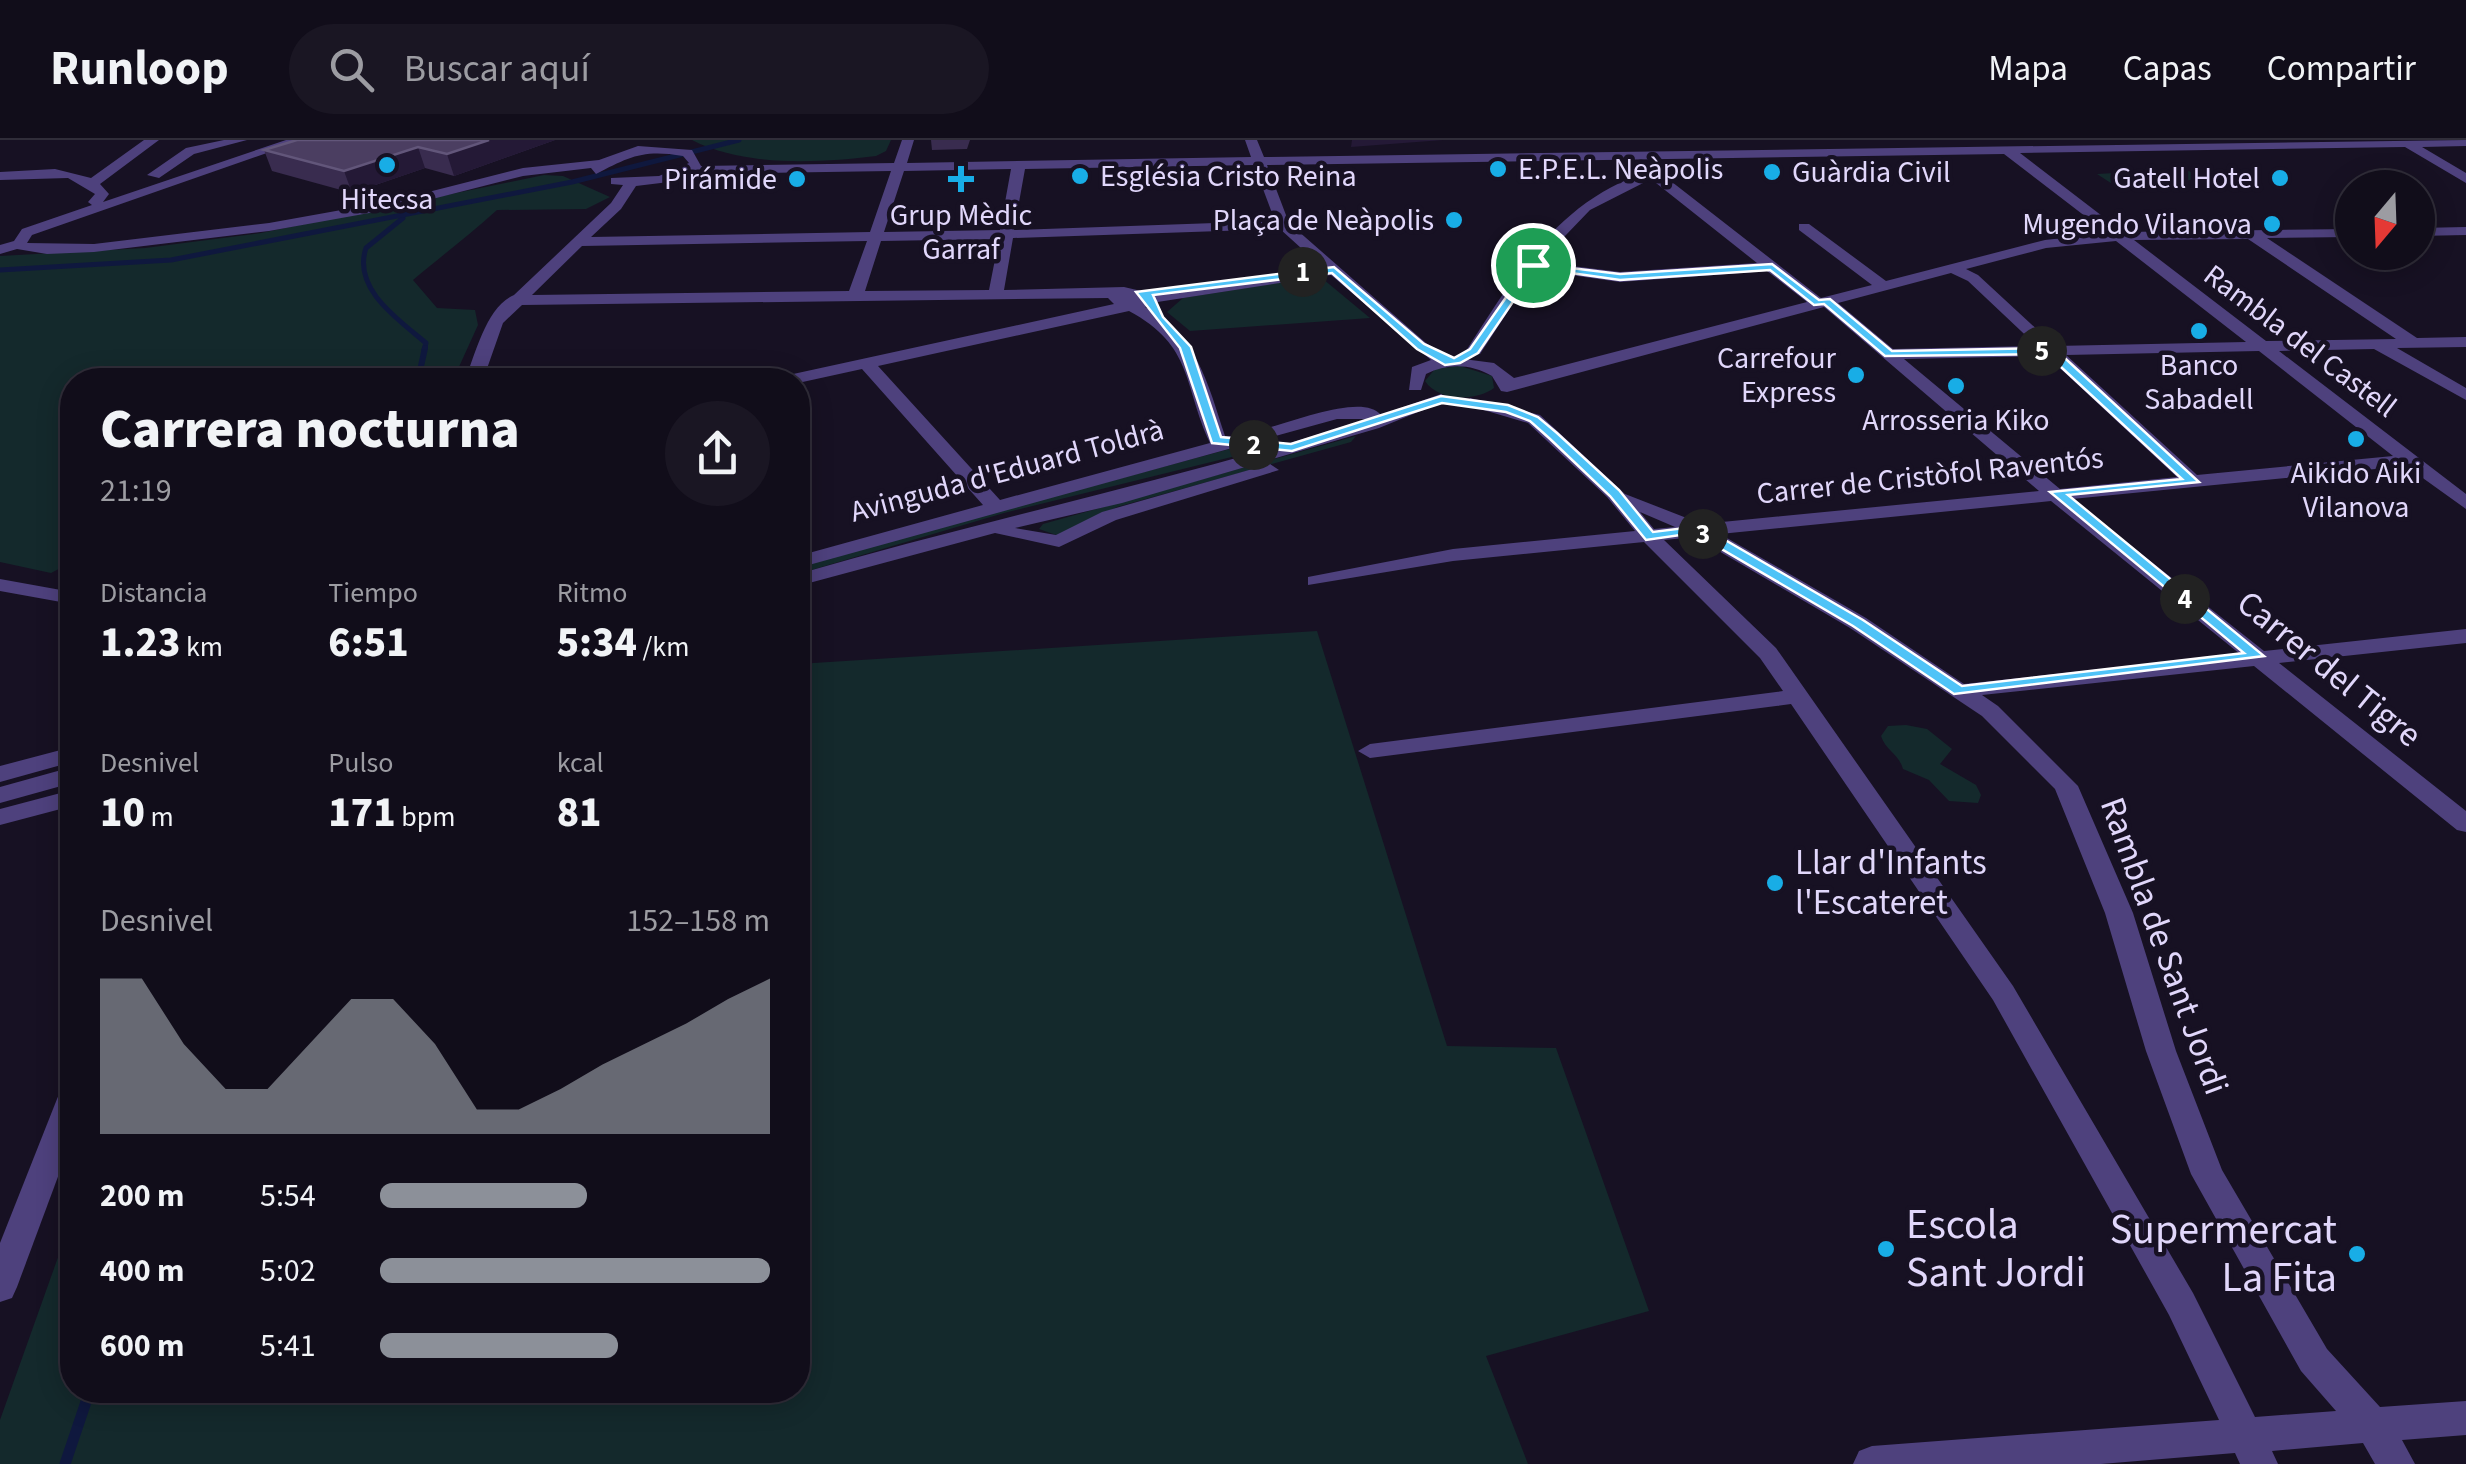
<!DOCTYPE html>
<html lang="es">
<head>
<meta charset="utf-8">
<style>
	:root { --surface:#110d1a; --page:#1a1623; --text:#f1f3f6; --muted:#9c9ca2; --line:#302d39; --accent:#8c9099 }
	body { margin:0; font-family:"Source Sans 3",sans-serif; background:var(--page); color:var(--text); height:100vh; display:flex; flex-direction:column; font-size:38px; white-space:nowrap }
	* { box-sizing:border-box; margin:0 }
	p { font-size:32px; color:var(--muted) }
	.icon { flex:none; width:55px; height:55px; fill:none; stroke:currentColor; stroke-width:2; stroke-linecap:round; stroke-linejoin:round }
	.map { position:relative; flex:1; overflow:hidden }
	.details { position:absolute; left:60px; top:228px; width:750px; height:1035px; display:flex; flex-direction:column; background:var(--surface); border-radius:40px; box-shadow:0 5px 25px #0003,0 0 0 2px var(--line) }
	.details>* { flex:none }
	.needle { width:65px; rotate:199deg }
	.buttons { position:absolute; left:2335px; top:30px; display:grid; gap:20px }
	.buttons a { display:grid; place-items:center; width:100px; height:100px; border-radius:50%; background:var(--surface); box-shadow:0 5px 25px #0003,0 0 0 2px var(--line); font-size:50px }
	.pin { position:absolute; display:grid; place-items:center; width:85px; height:85px; color:#fff; margin:-42px; border:5px solid #fff; border-radius:50%; box-shadow:0 2px 10px #0007 }
	.km { position:absolute; width:50px; height:50px; margin:-25px; border-radius:50%; background:#222; color:#fff; font-size:28px; line-height:50px; text-align:center }
	.round { display:grid; place-items:center; flex:none; width:105px; height:105px; border-radius:52px; background:var(--page) }
	.head { display:flex; align-items:center; justify-content:space-between; height:170px; padding:0 40px }
	h1 { font-size:55px; font-weight:800; line-height:75px }
	.stats { display:grid; grid-template-columns:repeat(3,1fr); gap:15px; height:170px; padding:10px 40px }
	.stats div { display:grid; align-content:center }
	.stats b { font-size:42px; font-weight:800 }
	.stats small { font-size:28px; font-weight:400 }
	.stats p { font-size:28px }
	.chart { height:280px; padding:20px 40px }
	.chart p { display:flex; justify-content:space-between }
	.chart svg { width:100%; height:180px; margin-top:10px; fill:var(--accent); opacity:.7 }
	ul { padding:0 40px; list-style:none; font-size:32px }
	li { display:grid; grid-template-columns:160px 120px 1fr; align-items:center; height:75px }
	li i { height:25px; border-radius:12px; background:var(--accent) }
	header { display:flex; align-items:center; gap:60px; box-sizing:border-box; height:140px; padding:0 50px; background:var(--surface); border-bottom:2px solid var(--line) }
	header strong { font-size:48px }
	nav { display:flex; gap:55px; margin-inline-start:auto; font-size:35px }
	.search { width:700px; height:90px; background:var(--page); display:flex; align-items:center; gap:25px; box-sizing:border-box; padding:0 35px; border-radius:55px; color:var(--muted); font-size:38px }
	.map>svg:first-child { display:block }
	.green { fill:#14292c }
	.lines { fill:none; stroke-linecap:round; stroke-linejoin:round }
	.stream-far2 { stroke:#0f183e; stroke-width:5 }
	.stream-far1 { stroke:#0f183e; stroke-width:6 }
	.stream { stroke:#0f183e; stroke-width:11 }
	.minor { fill:#4e417d; fill-rule:evenodd }
	.wall { fill:#392c4f }
	.shaded-wall { fill:#241936 }
	.building { fill:#4b3e61; stroke:#62567a; stroke-width:2.5 }
	.route { fill:#4fc3f7; stroke:#fff; stroke-width:2.5; fill-rule:evenodd }
	.poi-dot { fill:#18ade6; stroke:#171123; stroke-width:4 }
	.labels { text-anchor:middle; dominant-baseline:central; stroke-width:9; stroke-linejoin:round; paint-order:stroke }
	.far-poi-label { font-size:30px; fill:#e1d7fb; stroke:#171123; text-anchor:end }
	.far-street-label { font-size:30px; fill:#e1d7fb; stroke:#171123 }
	.street-label { font-size:35px; fill:#e1d7fb; stroke:#171123 }
	.poi-label { font-size:35px; fill:#e1d7fb; stroke:#171123; text-anchor:start }
	.near-poi-label { font-size:42px; fill:#e1d7fb; stroke:#171123; text-anchor:start }
</style>
</head>
<body>
<header>
<strong>Runloop</strong>
<div class="search"><svg class="icon" aria-label="search" viewBox="0 0 24 24"><circle cx="10" cy="10" r="6"/><path d="M15 15l6 6"/></svg>Buscar aquí</div>
<nav><a>Mapa</a><a>Capas</a><a>Compartir</a></nav>
</header>
<div class="map">
<svg width="2466" height="1324" viewBox="0 0 2466 1324">
	<rect width="100%" height="100%" fill="#171123"/>
	<g class="green">
		<path d="M692,0H891L886,11L876,16C819,23 744,27 692,0Z"/>
		<polygon points="2185,29 2200,37 2186,41 2189,48 2181,50 2117,47 2097,34"/>
		<path d="M544,35L563,36L610,57L586,69L497,70C468,96 444,114 413,140L437,168L475,170L478,185L453,240H72V422L51,433L0,422V116L145,108L261,93Z"/>
		<polygon points="1310,138 1323,139 1370,178 1190,191 1167,172 1183,158"/>
		<path d="M1460,226L1492,236L1494,248C1475,262 1438,261 1425,241L1435,229Z"/>
		<polygon points="1356,296 1351,302 1117,367 1059,396 1039,389 1043,384"/>
		<polygon points="1237,307 1260,310 1004,373 798,434 798,425"/>
		<polygon points="1317,491 1447,906 1556,908 1649,1171 1486,1216 1528,1324 0,1324 0,1280 72,1078 72,1250 798,1250 798,524"/>
		<path d="M1906,585L1927,589L1952,609L1940,624L1976,645L1981,655L1978,663L1949,661L1929,640L1903,629C1899,614 1886,611 1881,596L1888,586Z"/>
	</g>
	<g class="lines">
		<g class="stream-far2">
			<path d="M403,78L366,108C352,149 399,180 426,203L424,210"/>
			<polyline points="0,130 171,120 572,42 739,0"/>
		</g>
		<polyline class="stream-far1" points="418,240 425,208"/>
		<polyline class="stream" points="65,1324 90,1250"/>
		<g class="minor">
			<path d="M144,0H159L100,44L109,54L103,62L286,0H304L32,95L27,103L94,104L269,83L397,60L523,28L599,20L638,6L692,10L701,26L894,23L902,0H914L907,23L1251,17L1245,0H1257L1264,17L2466,0V6L2422,7L2466,33V43L2405,7L2020,13L2123,92L2352,89V97L2267,98L2417,198L2466,197V207L2397,208L2466,248V260L2374,209L2279,211L2466,354V369L2406,326L2072,359L2264,511L2466,489V503L2279,523L2466,671V692L2457,690L2254,526L1982,555L1998,566L2078,646L2133,773L2176,911L2222,1030L2327,1209L2380,1267L2466,1261V1295L2402,1300L2415,1324H2375L2363,1303L2272,1311L2278,1324H2240L2235,1313L2101,1324H1853L1859,1311L1872,1306L2219,1280L2169,1175L1993,860L1791,564L1370,618L1358,611L1370,604L1783,551L1760,518L1644,402L1453,421L1308,445V437L1453,409L1635,391L1607,357L1528,283L1470,266V258L1540,275L1625,354L1702,384L2039,351L1824,167L1507,252L1501,251L1492,236C1471,224 1448,223 1426,234L1421,250H1409L1412,227L1431,220L1331,135L1151,163L1145,167C1197,195 1208,244 1225,296C1259,299 1358,247 1381,275L1441,254L1450,259L1379,288L1122,363L1015,388L1056,395L1102,372L1270,324L1279,330L1116,380L1059,407L995,393L798,446V434C987,379 1180,339 1369,279H1337L798,428V416L983,365L862,229L798,243V240H781L784,236L1114,164L1108,158L522,165L503,183L483,240H465C476,212 487,166 514,155L611,63L623,45L611,44V38L659,36L689,23L683,16C643,9 629,17 596,34L591,28L523,36L397,68L269,91L94,112L47,114L17,109L0,114V105L14,101L22,89L92,65L88,62L95,54L68,38L0,40V32L55,29L91,38ZM2004,14L2107,93L2045,100L1886,141L1809,84H1799V90L1872,145L1821,158L1663,35L1697,27V21C1684,21 1671,25 1659,29C1563,53 1516,133 1466,211L1468,214H1480L1535,130L1620,142L1767,131L1807,162L1514,238L1494,223L1448,217L1426,203L1289,83L1267,25ZM1254,25L1275,81L1014,90L1025,29ZM1011,29L1000,90L884,92L904,31ZM891,31L870,92L591,97L621,69L636,46L669,42L691,34ZM1651,39L1757,123L1620,132L1540,122L1590,70ZM1280,89L1322,127L1154,154L1124,147L1004,150L1013,98ZM999,99L989,150L865,151L881,101ZM2248,99L2396,199L2266,201L2134,100ZM867,101L849,151L532,155L582,106ZM2116,101L2246,202L2055,206L1978,135L1966,129L2046,108ZM1951,133L1968,141L2037,206L1893,209L1838,163ZM1129,171C1194,206 1183,245 1210,303L1000,360L878,226ZM2259,211L2393,316L2197,335L2066,215ZM2047,216L2177,337L2060,349L1904,219ZM2051,361L2240,514L1964,544L1866,478L1720,394ZM1640,372L1675,387L1654,389ZM1695,397L1850,488L1982,576L2055,649L2105,773L2146,911L2191,1034L2301,1231L2336,1271L2255,1277L2193,1153L2013,846L1776,508L1664,400Z"/>
			<polygon points="224,0 247,0 194,14 159,38 147,35 186,8"/>
			<polygon points="2466,87 2466,95 2418,96 2418,88"/>
			<polygon points="0,439 72,452 72,464 0,451"/>
			<polygon points="72,607 72,622 0,642 0,626"/>
			<polygon points="72,627 72,643 0,663 0,647"/>
			<polygon points="72,650 72,666 0,685 0,669"/>
			<polygon points="72,947 72,999 17,1147 12,1158 0,1162 0,1103 57,959 61,950"/>
		</g>
	</g>
	<g class="wall">
		<polygon points="555,0 454,36 425,28 352,53 272,31 264,10"/>
		<polygon points="931,0 970,0 967,9 932,10"/>
	</g>
	<g class="shaded-wall">
		<polygon points="489,0 555,0 454,36 447,14"/>
		<polygon points="1352,0 1443,0 1351,7"/>
		<polygon points="418,7 425,28 352,53 344,31"/>
	</g>
	<polygon class="building" points="297,0 489,0 447,14 418,7 344,31 264,10"/>
	<path class="route" d="M1530,123L1620,134L1772,124L1819,160L1830,159L1892,211L2054,208L2199,342L2068,355L2264,516L1954,554L1853,486L1694,393L1646,400L1610,356L1549,298L1530,281L1506,272L1442,263L1292,311L1212,303L1180,208L1136,152L1334,127L1424,204L1454,218L1470,209ZM1536,128L1620,140L1770,130L1814,165L1824,164L1885,216L2047,214L2182,339L2050,352L2244,513L1962,546L1863,480L1701,386L1653,392L1619,350L1557,293L1538,277L1508,265L1441,256L1291,304L1221,297L1191,207L1163,177L1153,155L1332,133L1417,209L1445,225L1460,223L1478,213Z"/>
	<g class="poi-dot">
		<circle cx="387" cy="25" r="10"/>
		<circle cx="1498" cy="29" r="10"/>
		<circle cx="1772" cy="32" r="10"/>
		<circle cx="1080" cy="36" r="10"/>
		<circle cx="2280" cy="38" r="10"/>
		<circle cx="797" cy="39" r="10"/>
		<path d="M956 24h10v10h10v10h-10v10h-10v-10h-10v-10h10z"/>
		<circle cx="1454" cy="80" r="10"/>
		<circle cx="2272" cy="84" r="10"/>
		<circle cx="2199" cy="191" r="10"/>
		<circle cx="1856" cy="235" r="10"/>
		<circle cx="1956" cy="246" r="10"/>
		<circle cx="2356" cy="299" r="10"/>
		<circle cx="1775" cy="743" r="10"/>
		<circle cx="1886" cy="1109" r="10"/>
		<circle cx="2357" cy="1114" r="10"/>
	</g>
	<g class="labels">
		<g class="far-poi-label">
			<text x="1518" y="29" text-anchor="start">E.P.E.L. Neàpolis</text>
			<text x="1792" y="32" text-anchor="start">Guàrdia Civil</text>
			<text x="1100" y="36" text-anchor="start">Església Cristo Reina</text>
			<text x="2260" y="38">Gatell Hotel</text>
			<text x="777" y="39">Pirámide</text>
			<text x="387" y="59" text-anchor="middle">Hitecsa</text>
			<text x="961" y="75" text-anchor="middle">Grup Mèdic<tspan x="961" dy="34">Garraf</tspan></text>
			<text x="1434" y="80">Plaça de Neàpolis</text>
			<text x="2252" y="84">Mugendo Vilanova</text>
			<text x="1836" y="218">Carrefour<tspan x="1836" dy="34">Express</tspan></text>
			<text x="2199" y="225" text-anchor="middle">Banco<tspan x="2199" dy="34">Sabadell</tspan></text>
			<text x="1956" y="280" text-anchor="middle">Arrosseria Kiko</text>
			<text x="2356" y="333" text-anchor="middle">Aikido Aiki<tspan x="2356" dy="34">Vilanova</tspan></text>
		</g>
		<g class="far-street-label">
			<text transform="translate(2300 201) rotate(37)">Rambla del Castell</text>
			<text transform="translate(1007 331) rotate(-15)">Avinguda d'Eduard Toldrà</text>
			<text transform="translate(1930 336) rotate(-6)">Carrer de Cristòfol Raventós</text>
		</g>
		<g class="street-label">
			<text transform="translate(2329 529) rotate(39)">Carrer del Tigre</text>
			<text transform="translate(2164 806) rotate(70)">Rambla de Sant Jordi</text>
		</g>
		<g class="poi-label">
			<text x="1795" y="723">Llar d'Infants<tspan x="1795" dy="40">l'Escateret</tspan></text>
		</g>
		<g class="near-poi-label">
			<text x="1906" y="1085">Escola<tspan x="1906" dy="48">Sant Jordi</tspan></text>
			<text x="2337" y="1090" text-anchor="end">Supermercat<tspan x="2337" dy="48">La Fita</tspan></text>
		</g>
	</g>
</svg>
<div class="buttons">
<a><svg class="needle" viewBox="-14 -14 28 28"><path d="M0-13l5 13h-10z" fill="#e53935"/><path d="M0 13l5-13h-10z" fill="#9c9ca2"/></svg></a>
</div>
<div class="pin" style="left:1533px;top:125px;background:#1e9e55"><svg class="icon" aria-label="arrive" viewBox="0 0 24 24"><path d="M6 21V4h12l-3 4 3 4H6"/></svg></div>
<b class="km" style="left:1303px;top:132px">1</b>
<b class="km" style="left:1254px;top:305px">2</b>
<b class="km" style="left:1703px;top:394px">3</b>
<b class="km" style="left:2185px;top:459px">4</b>
<b class="km" style="left:2042px;top:211px">5</b>
<section class="details">
<div class="head"><div><h1>Carrera nocturna</h1><p>21:19</p></div><a class="round"><svg class="icon" aria-label="share" viewBox="0 0 24 24"><path d="M12 15V3M7 8l5-5 5 5M5 13v7h14v-7"/></svg></a></div>
<div class="stats">
<div><p>Distancia</p><b>1.23<small> km</small></b></div>
<div><p>Tiempo</p><b>6:51</b></div>
<div><p>Ritmo</p><b>5:34<small> /km</small></b></div>
</div>
<div class="stats">
<div><p>Desnivel</p><b>10<small> m</small></b></div>
<div><p>Pulso</p><b>171<small> bpm</small></b></div>
<div><p>kcal</p><b>81</b></div>
</div>
<div class="chart"><p><span>Desnivel</span>152–158 m</p>
<svg viewBox="0 0 160 44" preserveAspectRatio="none"><path d="M0 44V6L10 6L20 22L30 33L40 33L50 22L60 11L70 11L80 22L90 38L100 38L110 33L120 27L130 22L140 17L150 11L160 6V44z"/></svg>
</div>
<ul>
<li><b>200 m</b>5:54<i style="width:53%"></i></li>
<li><b>400 m</b>5:02<i style="width:100%"></i></li>
<li><b>600 m</b>5:41<i style="width:61%"></i></li>
</ul>
</section>
</div>
</body>
</html>
